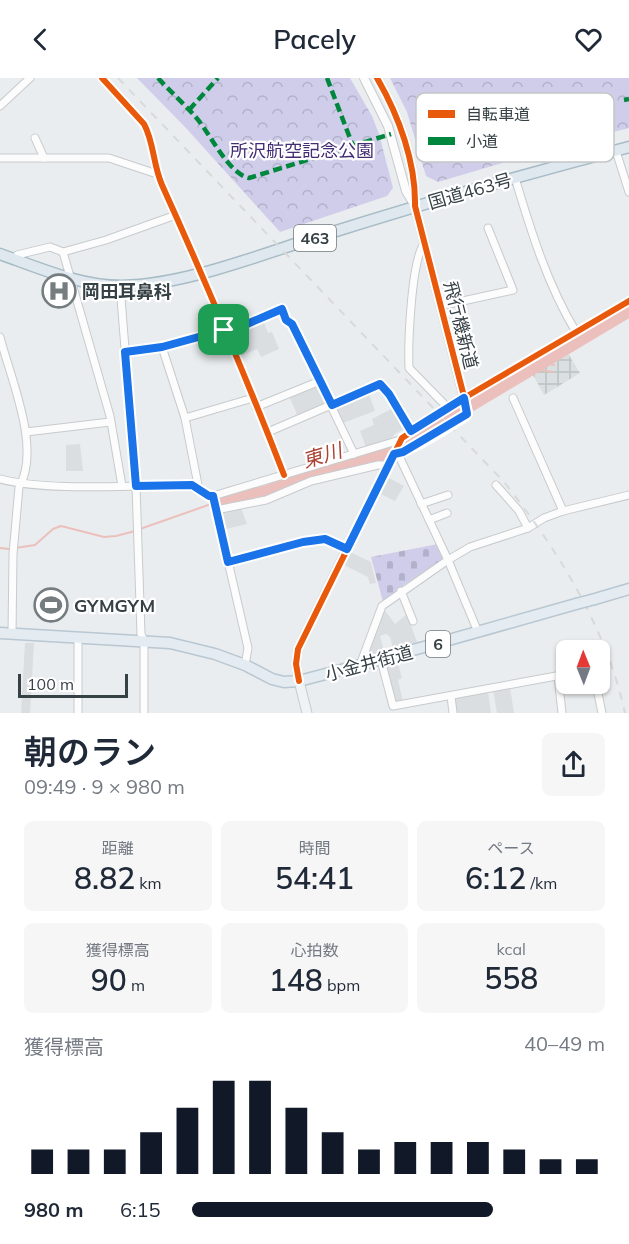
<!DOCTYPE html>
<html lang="ja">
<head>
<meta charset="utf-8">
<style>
	:root { --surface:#fff; --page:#f6f6f7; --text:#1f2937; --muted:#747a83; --accent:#111827 }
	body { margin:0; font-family:Mulish,"Noto Sans JP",sans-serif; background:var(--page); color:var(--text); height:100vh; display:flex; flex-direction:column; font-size:22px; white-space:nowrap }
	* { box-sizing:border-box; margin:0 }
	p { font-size:20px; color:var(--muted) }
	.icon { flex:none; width:33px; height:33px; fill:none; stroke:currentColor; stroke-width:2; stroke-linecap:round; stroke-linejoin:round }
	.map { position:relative; height:635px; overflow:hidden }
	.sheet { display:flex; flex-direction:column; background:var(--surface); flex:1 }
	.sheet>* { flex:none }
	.needle { width:39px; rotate:359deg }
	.fabs { position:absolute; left:556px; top:562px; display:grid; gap:12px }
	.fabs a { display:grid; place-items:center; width:54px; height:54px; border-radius:9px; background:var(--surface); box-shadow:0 2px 4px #0004; font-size:30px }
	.scale { position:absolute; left:18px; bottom:15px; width:110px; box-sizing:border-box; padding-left:6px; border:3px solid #364145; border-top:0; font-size:16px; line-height:21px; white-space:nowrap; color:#364145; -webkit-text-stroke:4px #fff; paint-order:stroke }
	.pin { position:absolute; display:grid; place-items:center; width:51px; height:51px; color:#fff; margin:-26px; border-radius:12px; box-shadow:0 3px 9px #0006 }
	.round { display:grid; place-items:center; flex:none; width:63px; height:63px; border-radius:9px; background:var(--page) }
	.headline { display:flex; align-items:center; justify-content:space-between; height:102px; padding:0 24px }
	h1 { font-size:33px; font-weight:600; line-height:45px }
	.figures { display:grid; grid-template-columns:repeat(3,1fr); gap:9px; height:102px; padding:6px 24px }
	.figures div { display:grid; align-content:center; border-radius:9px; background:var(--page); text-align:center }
	.figures b { font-size:30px; font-weight:600 }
	.figures small { font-size:16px; font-weight:400 }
	.figures p { font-size:16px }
	.chart { height:168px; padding:12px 24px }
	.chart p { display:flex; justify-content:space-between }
	.chart svg { width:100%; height:108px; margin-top:6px; stroke:var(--accent); stroke-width:6 }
	ul { padding:0 24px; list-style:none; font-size:20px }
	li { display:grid; grid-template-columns:96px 72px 1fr; align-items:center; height:45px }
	li i { height:15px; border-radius:8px; background:var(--accent) }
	header { display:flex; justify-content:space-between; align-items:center; height:78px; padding:0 24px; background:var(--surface); font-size:27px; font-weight:600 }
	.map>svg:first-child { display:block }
	.industrial { fill:url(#industrial-grid) }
	.cemetery { fill:url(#cemetery-stones) }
	.park { fill:url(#park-crowns) }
	.parking { fill:#dbdee1 }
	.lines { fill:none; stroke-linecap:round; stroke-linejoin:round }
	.stream { stroke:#ebc0bc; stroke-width:2 }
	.river { stroke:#ebc0bc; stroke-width:14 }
	.minor-casing { stroke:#c7cbcd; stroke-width:9 }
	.tertiary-casing { stroke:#c7cbcd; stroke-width:10 }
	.secondary-casing { stroke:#c4ccd1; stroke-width:11 }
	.primary-casing { stroke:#b8c7d1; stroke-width:13 }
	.trunk-casing { stroke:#a7bcc6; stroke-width:13 }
	.minor { stroke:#fcfcfd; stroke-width:7 }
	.tertiary { stroke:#fcfcfd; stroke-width:8 }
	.secondary { stroke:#eff3f6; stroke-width:9 }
	.primary { stroke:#e4ebf1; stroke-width:10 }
	.trunk { stroke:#dfe8ee; stroke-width:10 }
	.rail { stroke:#d8d9d9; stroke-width:2; stroke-dasharray:8 8; stroke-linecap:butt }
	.primary-bridge-casing { stroke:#b8c7d1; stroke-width:13; stroke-linecap:butt }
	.primary-bridge { stroke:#e4ebf1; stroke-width:10 }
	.quiet { stroke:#00873e; stroke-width:4.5; stroke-dasharray:9 4.5; stroke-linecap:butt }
	.cycleway-casing { stroke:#fff; stroke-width:10 }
	.cycleway { stroke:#e8590c; stroke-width:6 }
	.route-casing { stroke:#fff; stroke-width:12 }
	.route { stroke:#1a73e8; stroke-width:8 }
	.labels { text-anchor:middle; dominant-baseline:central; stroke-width:4.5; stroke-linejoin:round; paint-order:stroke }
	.shield { fill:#fff; stroke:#727a7d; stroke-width:1.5 }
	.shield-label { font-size:16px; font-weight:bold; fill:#364145 }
	.park-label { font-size:18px; fill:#432d74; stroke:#fff }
	.street-label { font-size:18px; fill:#364145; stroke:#fff }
	.poi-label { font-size:18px; font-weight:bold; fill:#364145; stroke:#fff; text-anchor:start }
	.water-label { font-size:20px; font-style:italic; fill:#ab4235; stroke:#fff }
	.key { fill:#fff; stroke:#c3c6c7; stroke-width:1.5 }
	.key-label { font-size:16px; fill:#364145 }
</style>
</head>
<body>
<header><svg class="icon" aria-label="back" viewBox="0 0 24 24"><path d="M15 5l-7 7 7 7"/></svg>Pacely<svg class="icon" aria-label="heart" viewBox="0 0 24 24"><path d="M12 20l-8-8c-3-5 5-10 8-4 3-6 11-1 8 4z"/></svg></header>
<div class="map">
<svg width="629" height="635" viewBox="0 0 629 635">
	<defs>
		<pattern id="industrial-grid" width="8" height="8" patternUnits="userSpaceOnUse" patternTransform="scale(1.5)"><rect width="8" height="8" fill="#dadfe1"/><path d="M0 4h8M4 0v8" fill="none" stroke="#bcc1c2"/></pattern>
		<pattern id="cemetery-stones" width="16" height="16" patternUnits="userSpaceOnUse" patternTransform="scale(1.5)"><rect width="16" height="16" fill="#cfcdea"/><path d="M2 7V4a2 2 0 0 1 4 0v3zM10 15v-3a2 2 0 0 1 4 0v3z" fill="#b2b1ca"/></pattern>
		<pattern id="park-crowns" width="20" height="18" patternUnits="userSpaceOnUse" patternTransform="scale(1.5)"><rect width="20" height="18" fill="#cfcdea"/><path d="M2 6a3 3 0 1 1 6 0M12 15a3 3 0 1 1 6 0" fill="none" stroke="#b2b1ca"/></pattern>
	</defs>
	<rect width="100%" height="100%" fill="#eaedef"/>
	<polygon class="industrial" points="567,274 580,295 544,317 532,295"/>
	<polygon class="cemetery" points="438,466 446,481 405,506 383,524 371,479"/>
	<g class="park">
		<polygon points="137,0 350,0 372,38 379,56 393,110 387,118 280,154 185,49"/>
		<polygon points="390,0 629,0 629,50 577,63 438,104 426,98 407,34"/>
	</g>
	<g class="parking">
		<polygon points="262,240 268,255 272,254 279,271 261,279 257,271 238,279 234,269 250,262 243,249"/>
		<polygon points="317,307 329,326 298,339 289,318"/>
		<polygon points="368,313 375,333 343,345 334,328"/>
		<polygon points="395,329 407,349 395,356 391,361 366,369 360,353 374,347 372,341"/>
		<polygon points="80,366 83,393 66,393 66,367"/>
		<polygon points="389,400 404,408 395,423 381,416"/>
		<polygon points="241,430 247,446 222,452 219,434"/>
		<polygon points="350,474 371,484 376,505 370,506 368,499 344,487"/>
		<polygon points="383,530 395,546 407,536 418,567 394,574 390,559 386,556 380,558 385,577 365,582"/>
		<polygon points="25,565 34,565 30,635 21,635"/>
		<polygon points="397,582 402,600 398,602 403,624 396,625 385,585"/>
		<polygon points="510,609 514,635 497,635 493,612"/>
		<polygon points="488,613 491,635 455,635 451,618"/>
	</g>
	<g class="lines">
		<g class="stream">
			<polyline points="540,284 554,287"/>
			<polyline points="530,290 553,294"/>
			<polyline points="140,451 214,425"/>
			<polyline points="0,470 9,471 35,467 53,451 61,448 104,459 116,458 135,453"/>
		</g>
		<polyline class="river" points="216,424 268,414 293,403 369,383 410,363 629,232"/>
		<defs>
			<g id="minor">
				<path d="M102,0L144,46C154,64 153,87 162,107C205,202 246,299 284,397"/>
				<polyline points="0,28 30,0"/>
				<polyline points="35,60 44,80"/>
				<polyline points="616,73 629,114"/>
				<polyline points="0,80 109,80 157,96"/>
				<path d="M515,100C531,153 547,206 576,254"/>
				<path d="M425,164C411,181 408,266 409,290L448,330"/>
				<polyline points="63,174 110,338 122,408"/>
				<polyline points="16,182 17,177 50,169 63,174 106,162 176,137"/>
				<polyline points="120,208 136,408 141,556 144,563 144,635"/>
				<polyline points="440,228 513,212 488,150"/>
				<polyline points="226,255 282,231 286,242 292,246 354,376"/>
				<path d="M0,259C10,299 42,371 19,409L13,476L12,556"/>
				<polyline points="162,269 185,340 199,412"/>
				<polyline points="125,274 162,269 224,252"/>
				<polyline points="513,320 563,433"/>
				<polyline points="256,329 320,303"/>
				<polyline points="185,340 253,320"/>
				<polyline points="26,354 110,344"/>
				<polyline points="268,354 380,306 389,316 411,353"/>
				<polyline points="394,376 399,378 448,482 478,554"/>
				<polyline points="394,376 403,374 466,339 468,334 464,320"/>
				<path d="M0,401C39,411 97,409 138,408C152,407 166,406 180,406C196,407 201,418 213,418L400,362L411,353L464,320L629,223"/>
				<polyline points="496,407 519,433 528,450"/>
				<polyline points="213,418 248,570 245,587"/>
				<polyline points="421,426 448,417"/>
				<polyline points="216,432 266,422 311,403 378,387 389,387"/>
				<polyline points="429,442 447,435"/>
				<polyline points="228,484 303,464 325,461 347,471"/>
				<polyline points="401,513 413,543"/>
				<polyline points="78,561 78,635"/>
				<polyline points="381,582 393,628 567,596"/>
				<polyline points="360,587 382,528 448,482 470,469 528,450 544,440 563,433 629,417"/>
				<polyline points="558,598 562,635"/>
				<polyline points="596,606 602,635"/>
				<polyline points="451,618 453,635"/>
			</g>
			<g id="tertiary">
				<polyline points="364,0 388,48 406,113 415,128"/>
				<path d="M377,0C399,38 416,85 415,128L464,320"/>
				<polyline points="299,603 296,586 298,571 400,362"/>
			</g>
			<polyline id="secondary" points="299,603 307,635"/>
			<g id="primary">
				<polyline points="595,521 629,511"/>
				<polyline points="0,555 170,565 215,576 245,587 272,601 284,604 299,603 360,587 576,526"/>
			</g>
			<path id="trunk" d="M0,176C39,190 80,208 122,208C185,207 259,177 320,158C422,126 525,96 629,69"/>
		</defs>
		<use href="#minor" class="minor-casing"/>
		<use href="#tertiary" class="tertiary-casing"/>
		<use href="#secondary" class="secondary-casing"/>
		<use href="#primary" class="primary-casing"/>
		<use href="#trunk" class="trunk-casing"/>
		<use href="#minor" class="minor"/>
		<use href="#tertiary" class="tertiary"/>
		<use href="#secondary" class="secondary"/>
		<use href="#primary" class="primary"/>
		<use href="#trunk" class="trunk"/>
		<path class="rail" d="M118,0L504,404C558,472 606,549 625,635"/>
		<defs>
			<polyline id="primary-bridge" points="576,526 595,521"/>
		</defs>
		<use href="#primary-bridge" class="primary-bridge-casing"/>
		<use href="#primary-bridge" class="primary-bridge"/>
		<g class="quiet">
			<path d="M158,0C170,13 183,25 194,37C210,54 227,95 249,100L391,56"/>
			<polyline points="327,0 353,68"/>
			<polyline points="624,22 629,21"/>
			<polyline points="189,32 218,0"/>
		</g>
		<defs>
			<g id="cycleway">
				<path d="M102,0L144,46C154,64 153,87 162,107C205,202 246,299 284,397"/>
				<path d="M377,0C399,38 416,85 415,128L468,334L466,339C445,351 417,372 394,376"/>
				<polyline points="299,603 296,586 298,571 402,360 464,320 629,223"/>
			</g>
		</defs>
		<use href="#cycleway" class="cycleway-casing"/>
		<use href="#cycleway" class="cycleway"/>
	</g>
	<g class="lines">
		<defs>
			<polygon id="route" points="282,231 286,242 292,246 332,327 380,306 389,316 411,353 464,320 467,336 403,374 394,376 347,471 325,461 303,464 228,484 213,418 209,418 192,407 136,408 125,274 162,269 224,252 226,255"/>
		</defs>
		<use href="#route" class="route-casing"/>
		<use href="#route" class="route"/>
	</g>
	<defs>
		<symbol id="hospital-ring" viewBox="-11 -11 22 22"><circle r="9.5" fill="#fff" stroke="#757d80" stroke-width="1.5"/><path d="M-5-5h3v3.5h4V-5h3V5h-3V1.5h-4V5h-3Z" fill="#757d80"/></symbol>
		<symbol id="stadium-ring" viewBox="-11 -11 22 22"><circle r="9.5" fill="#fff" stroke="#757d80" stroke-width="1.5"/><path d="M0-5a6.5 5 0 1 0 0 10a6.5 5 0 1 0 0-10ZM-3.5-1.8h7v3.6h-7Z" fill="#757d80"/></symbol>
	</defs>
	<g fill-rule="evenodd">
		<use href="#hospital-ring" x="40" y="194" width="38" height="38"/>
		<use href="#stadium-ring" x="32" y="508" width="38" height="38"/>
	</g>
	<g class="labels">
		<g class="shield">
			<rect x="294" y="147" width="42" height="26" rx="4.5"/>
			<rect x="426" y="553" width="24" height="26" rx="4.5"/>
		</g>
		<g class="shield-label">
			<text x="315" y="160">463</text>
			<text x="438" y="566">6</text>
		</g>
		<g class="park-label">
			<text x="302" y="72">所沢航空記念公園</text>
		</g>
		<g class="street-label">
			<text transform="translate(470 113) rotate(-16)">国道463号</text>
			<text transform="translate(461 247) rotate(76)">飛行機新道</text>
			<text transform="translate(369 585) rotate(-15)">小金井街道</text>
		</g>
		<g class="poi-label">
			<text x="82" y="213">岡田耳鼻科</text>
			<text x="74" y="527">GYMGYM</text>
		</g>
		<g class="water-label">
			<text transform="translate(322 377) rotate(-17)">東川</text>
		</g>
	</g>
	<rect x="416" y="15" width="198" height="69" rx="9" class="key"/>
	<rect x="428" y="32" width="27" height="8" fill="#e8590c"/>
	<rect x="428" y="59" width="27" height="8" fill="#00873e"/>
	<g class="key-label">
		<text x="466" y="42">自転車道</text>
		<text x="466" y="69">小道</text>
	</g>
</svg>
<div class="fabs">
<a><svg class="needle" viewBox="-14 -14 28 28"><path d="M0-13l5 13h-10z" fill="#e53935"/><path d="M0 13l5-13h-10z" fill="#747a83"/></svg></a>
</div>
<div class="scale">100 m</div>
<div class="pin" style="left:224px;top:252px;background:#1e9e55"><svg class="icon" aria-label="arrive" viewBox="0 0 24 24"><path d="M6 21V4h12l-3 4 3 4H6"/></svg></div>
</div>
<section class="sheet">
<div class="headline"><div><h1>朝のラン</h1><p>09:49 · 9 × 980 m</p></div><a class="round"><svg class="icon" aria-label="share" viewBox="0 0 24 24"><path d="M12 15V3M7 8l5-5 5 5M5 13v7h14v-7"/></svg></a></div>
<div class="figures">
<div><p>距離</p><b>8.82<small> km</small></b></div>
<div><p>時間</p><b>54:41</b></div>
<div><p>ペース</p><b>6:12<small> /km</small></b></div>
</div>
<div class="figures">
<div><p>獲得標高</p><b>90<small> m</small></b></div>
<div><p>心拍数</p><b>148<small> bpm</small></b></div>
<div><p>kcal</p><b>558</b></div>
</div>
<div class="chart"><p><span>獲得標高</span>40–49 m</p>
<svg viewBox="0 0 160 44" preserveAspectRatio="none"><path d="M5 44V34M15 44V34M25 44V34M35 44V27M45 44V17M55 44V6M65 44V6M75 44V17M85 44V27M95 44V34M105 44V31M115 44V31M125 44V31M135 44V34M145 44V38M155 44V38"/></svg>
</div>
<ul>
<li><b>980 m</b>6:15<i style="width:73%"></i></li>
</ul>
</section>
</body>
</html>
